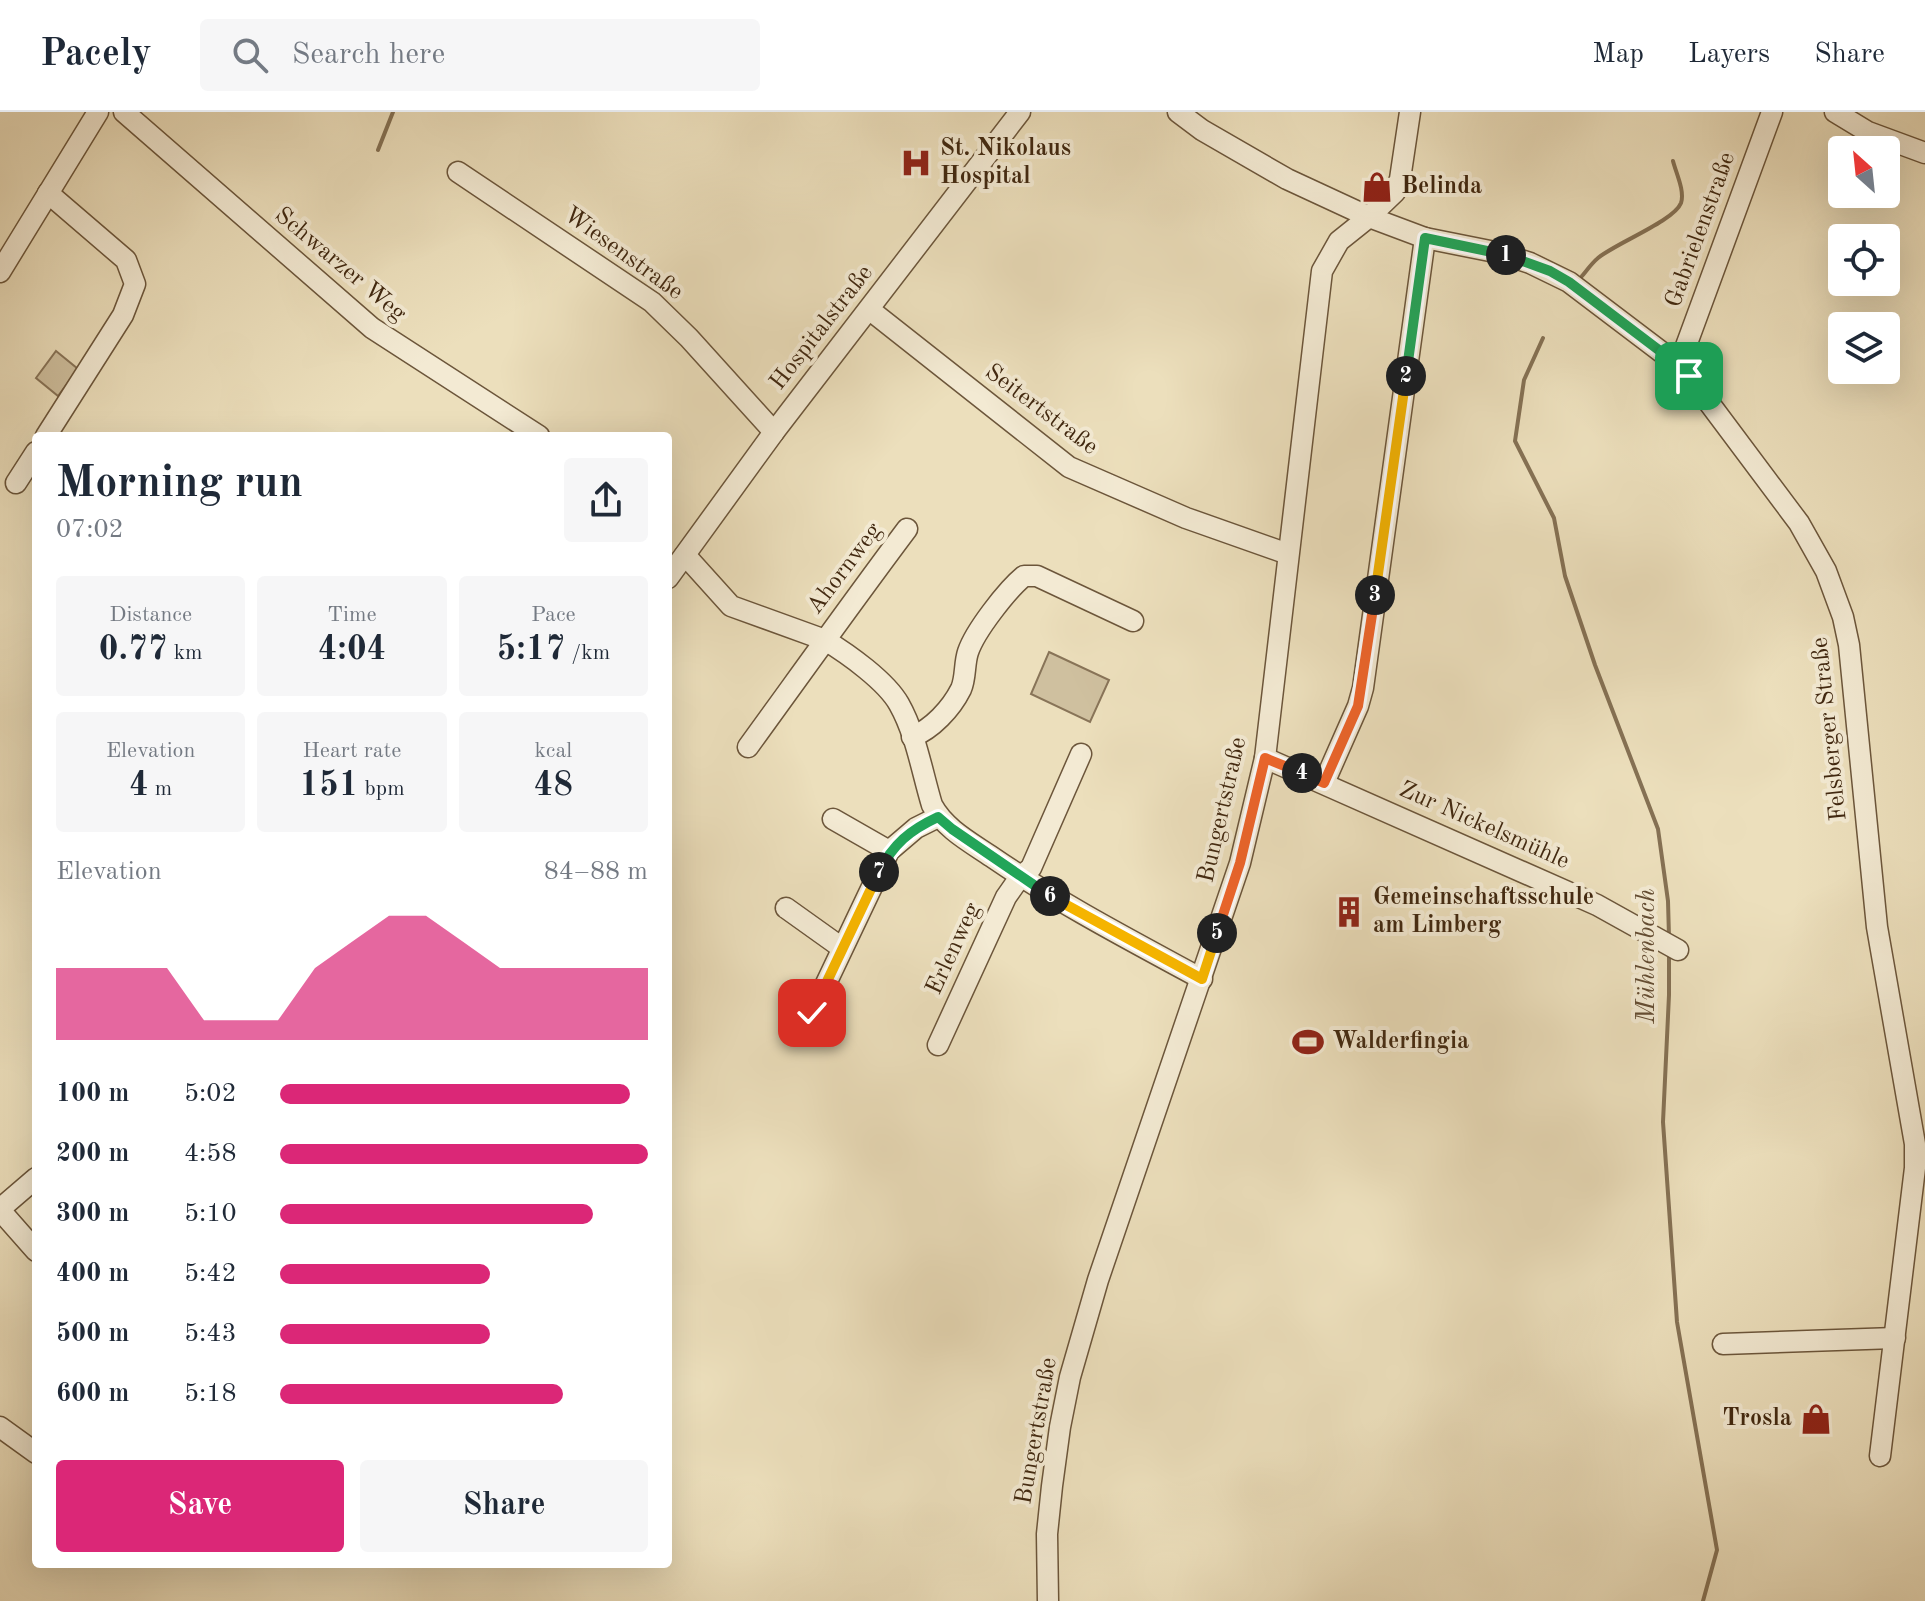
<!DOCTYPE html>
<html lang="en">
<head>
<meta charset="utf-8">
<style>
	:root { --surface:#fff; --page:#f6f6f7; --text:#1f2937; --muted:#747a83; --line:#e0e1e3; --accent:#db2777 }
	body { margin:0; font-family:"Old Standard TT",serif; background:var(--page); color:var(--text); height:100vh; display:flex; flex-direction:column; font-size:30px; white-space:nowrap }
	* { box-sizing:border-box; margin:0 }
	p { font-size:26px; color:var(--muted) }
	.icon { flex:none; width:44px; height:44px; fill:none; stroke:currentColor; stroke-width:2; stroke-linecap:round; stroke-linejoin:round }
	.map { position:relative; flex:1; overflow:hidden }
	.details { position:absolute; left:32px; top:320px; width:640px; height:1136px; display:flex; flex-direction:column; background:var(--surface); border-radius:8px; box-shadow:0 8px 32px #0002 }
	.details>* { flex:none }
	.needle { width:52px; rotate:333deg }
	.controls { position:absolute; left:1828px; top:24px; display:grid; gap:16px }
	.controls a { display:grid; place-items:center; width:72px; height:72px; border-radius:8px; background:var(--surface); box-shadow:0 8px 32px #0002; font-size:40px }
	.pin { position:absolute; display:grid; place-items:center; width:68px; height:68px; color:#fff; margin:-34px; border-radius:16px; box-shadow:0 4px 12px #0006 }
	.km { position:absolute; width:40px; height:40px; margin:-20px; border-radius:50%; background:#222; color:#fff; font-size:22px; line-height:40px; text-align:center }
	.round { display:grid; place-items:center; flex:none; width:84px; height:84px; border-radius:8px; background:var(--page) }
	.summary { display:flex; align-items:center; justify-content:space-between; height:136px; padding:0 24px }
	h1 { font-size:44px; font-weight:700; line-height:60px }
	.metrics { display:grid; grid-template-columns:repeat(3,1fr); gap:12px; height:136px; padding:8px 24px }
	.metrics div { display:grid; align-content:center; border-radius:8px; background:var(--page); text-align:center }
	.metrics b { font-size:34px; font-weight:700 }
	.metrics small { font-size:22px; font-weight:400 }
	.metrics p { font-size:22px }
	.chart { height:224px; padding:16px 24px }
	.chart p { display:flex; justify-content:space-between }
	.chart svg { width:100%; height:144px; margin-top:8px; fill:var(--accent); opacity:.7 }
	.action { display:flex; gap:16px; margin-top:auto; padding:16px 24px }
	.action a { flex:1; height:92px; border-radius:8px; background:var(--accent); color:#fff; font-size:32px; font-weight:700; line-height:92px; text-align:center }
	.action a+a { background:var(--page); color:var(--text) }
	ul { padding:0 24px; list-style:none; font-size:26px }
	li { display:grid; grid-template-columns:128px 96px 1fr; align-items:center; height:60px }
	li i { height:20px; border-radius:10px; background:var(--accent) }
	header { display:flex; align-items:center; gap:48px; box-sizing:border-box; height:112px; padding:0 40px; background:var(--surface); border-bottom:2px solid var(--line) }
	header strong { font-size:38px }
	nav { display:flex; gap:44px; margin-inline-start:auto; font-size:28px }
	.search { width:560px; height:72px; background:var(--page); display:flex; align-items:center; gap:20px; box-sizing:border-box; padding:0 28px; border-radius:8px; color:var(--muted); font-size:30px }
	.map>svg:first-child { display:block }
	.green { fill:#cfc09f; stroke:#887458; stroke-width:2 }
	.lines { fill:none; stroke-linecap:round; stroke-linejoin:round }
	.stream { stroke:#857154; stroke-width:4 }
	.minor-casing { stroke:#6c563b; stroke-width:23 }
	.minor { stroke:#f3ead3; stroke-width:20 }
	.split-1-casing { stroke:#fff; stroke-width:16 }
	.split-2-casing { stroke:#fff; stroke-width:16 }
	.split-3-casing { stroke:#fff; stroke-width:16 }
	.split-4-casing { stroke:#fff; stroke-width:16 }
	.split-5-casing { stroke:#fff; stroke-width:16 }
	.split-6-casing { stroke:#fff; stroke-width:16 }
	.split-7-casing { stroke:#fff; stroke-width:16 }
	.split-8-casing { stroke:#fff; stroke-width:16 }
	.split-1 { stroke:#22a559; stroke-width:10 }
	.split-2 { stroke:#22a559; stroke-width:10 }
	.split-3 { stroke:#f5b400; stroke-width:10 }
	.split-4 { stroke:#f0652b; stroke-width:10 }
	.split-5 { stroke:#f0652b; stroke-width:10 }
	.split-6 { stroke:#f5b400; stroke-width:10 }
	.split-7 { stroke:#22a559; stroke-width:10 }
	.split-8 { stroke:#f5b400; stroke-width:10 }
	.labels { text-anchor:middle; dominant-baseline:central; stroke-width:8; stroke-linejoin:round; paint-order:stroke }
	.poi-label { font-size:24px; font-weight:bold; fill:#412810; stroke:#f3ead3; text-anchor:start }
	.street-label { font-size:24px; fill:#412810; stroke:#f3ead3 }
	.water-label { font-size:26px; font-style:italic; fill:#634c32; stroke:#f3ead3 }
</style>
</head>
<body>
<header>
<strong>Pacely</strong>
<div class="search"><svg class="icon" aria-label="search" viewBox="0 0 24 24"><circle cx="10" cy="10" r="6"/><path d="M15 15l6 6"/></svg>Search here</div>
<nav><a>Map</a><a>Layers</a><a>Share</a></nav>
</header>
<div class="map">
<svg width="1925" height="1489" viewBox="0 0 1925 1489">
	<rect width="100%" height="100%" fill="#ecdfbc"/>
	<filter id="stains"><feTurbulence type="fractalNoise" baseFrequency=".0025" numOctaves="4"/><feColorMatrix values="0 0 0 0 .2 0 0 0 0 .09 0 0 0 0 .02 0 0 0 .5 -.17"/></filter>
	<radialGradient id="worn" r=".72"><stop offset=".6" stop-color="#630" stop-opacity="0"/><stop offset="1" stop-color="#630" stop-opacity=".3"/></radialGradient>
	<g class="green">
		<polygon points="56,239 78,257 58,284 36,266"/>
		<polygon points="1049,540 1109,568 1090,610 1031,582"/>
	</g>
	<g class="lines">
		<g class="stream">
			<polyline points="378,38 393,0"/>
			<path d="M1582,164C1587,158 1592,151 1598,146C1616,131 1674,109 1681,91C1685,79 1676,61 1673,49"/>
			<polyline points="1543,226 1524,268 1515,329 1554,406 1565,464 1595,553 1658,717 1668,789 1669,825"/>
			<polyline points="1669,842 1669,883 1663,1010 1677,1210 1717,1438 1703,1489"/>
		</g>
		<defs>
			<g id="minor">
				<polyline points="124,0 372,216 539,324"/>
				<polyline points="1178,0 1202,18 1287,67 1369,105 1425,126 1500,141 1530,151 1569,170 1664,242 1689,264 1799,411 1826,459 1843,505 1849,533 1877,815 1915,1032 1915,1056 1880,1344"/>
				<polyline points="1835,0 1868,20 1925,41"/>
				<polyline points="458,60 652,190 689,226 774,320"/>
				<polyline points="0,160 98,0"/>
				<polyline points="870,198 1069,355 1186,406 1288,442"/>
				<polyline points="1676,253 1686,234 1772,0"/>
				<polyline points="46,324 123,203 135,172 126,148 48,81"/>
				<polyline points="16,371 36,340"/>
				<path d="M685,443L731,494L825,528C848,542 886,569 899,592C916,622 922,660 932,693C945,717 970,730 992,745C1059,791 1130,828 1202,867"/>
				<polyline points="668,466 774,320 1020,0"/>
				<path d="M912,625C932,617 951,597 961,577C966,566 964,552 968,540C975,519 1007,478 1024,464H1037L1133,509"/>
				<path d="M748,635C801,562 853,489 907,417"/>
				<polyline points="1265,646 1597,793 1678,838"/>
				<polyline points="1324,671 1358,594 1363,576 1425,126"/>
				<polyline points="833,707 889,739"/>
				<polyline points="786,796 842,836"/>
				<polyline points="812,901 889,739 916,716 938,705"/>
				<polyline points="938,933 1006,785 1020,765 1031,756 1081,642"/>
				<polyline points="0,1097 36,1066"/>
				<polyline points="0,1098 36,1139"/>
				<polyline points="1723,1232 1895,1226"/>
				<polyline points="0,1315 36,1341"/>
				<polyline points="1048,1489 1047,1422 1052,1374 1060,1315 1070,1265 1098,1168 1240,751 1265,646 1322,159 1339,129 1369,105 1395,80 1400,67 1410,0"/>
			</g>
		</defs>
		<use href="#minor" class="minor-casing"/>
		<use href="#minor" class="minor"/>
	</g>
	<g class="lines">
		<defs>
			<polyline id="split-1" points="1506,143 1550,159 1569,170 1664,242 1689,264"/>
			<polyline id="split-2" points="1406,264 1425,126 1506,143"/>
			<polyline id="split-3" points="1375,483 1406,264"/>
			<polyline id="split-4" points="1302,661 1324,671 1358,594 1375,483"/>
			<polyline id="split-5" points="1217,821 1240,751 1265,646 1302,661"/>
			<polyline id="split-6" points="1050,784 1202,867 1217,821"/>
			<path id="split-7" d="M879,760C893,732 910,718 938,705L952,717L1050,784"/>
			<polyline id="split-8" points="812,901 879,760"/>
		</defs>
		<use href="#split-1" class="split-1-casing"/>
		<use href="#split-2" class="split-2-casing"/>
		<use href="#split-3" class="split-3-casing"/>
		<use href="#split-4" class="split-4-casing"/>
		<use href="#split-5" class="split-5-casing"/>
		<use href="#split-6" class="split-6-casing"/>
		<use href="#split-7" class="split-7-casing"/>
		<use href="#split-8" class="split-8-casing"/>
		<use href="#split-1" class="split-1"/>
		<use href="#split-2" class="split-2"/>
		<use href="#split-3" class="split-3"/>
		<use href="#split-4" class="split-4"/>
		<use href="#split-5" class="split-5"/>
		<use href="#split-6" class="split-6"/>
		<use href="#split-7" class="split-7"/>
		<use href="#split-8" class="split-8"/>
	</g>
	<defs>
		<symbol id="hospital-bare" viewBox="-9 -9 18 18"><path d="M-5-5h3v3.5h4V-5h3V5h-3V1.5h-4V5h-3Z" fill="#8f2418" stroke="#f3ead3" stroke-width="2.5" paint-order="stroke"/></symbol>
		<symbol id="shop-bare" viewBox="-9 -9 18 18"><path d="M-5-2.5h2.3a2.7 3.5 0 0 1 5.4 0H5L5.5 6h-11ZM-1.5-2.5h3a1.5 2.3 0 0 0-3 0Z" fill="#8f2418" stroke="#f3ead3" stroke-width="2.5" paint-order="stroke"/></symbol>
		<symbol id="building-bare" viewBox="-9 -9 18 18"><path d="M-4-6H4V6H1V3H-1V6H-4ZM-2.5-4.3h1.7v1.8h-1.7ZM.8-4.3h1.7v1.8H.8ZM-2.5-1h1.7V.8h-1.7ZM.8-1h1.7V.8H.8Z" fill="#8f2418" stroke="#f3ead3" stroke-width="2.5" paint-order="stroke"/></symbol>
		<symbol id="stadium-bare" viewBox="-9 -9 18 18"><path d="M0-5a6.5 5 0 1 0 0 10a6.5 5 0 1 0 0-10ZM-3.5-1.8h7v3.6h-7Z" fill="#8f2418" stroke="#f3ead3" stroke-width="2.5" paint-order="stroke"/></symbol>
	</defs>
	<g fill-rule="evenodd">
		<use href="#hospital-bare" x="894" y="29" width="44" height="44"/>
		<use href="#shop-bare" x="1355" y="53" width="44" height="44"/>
		<use href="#building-bare" x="1327" y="778" width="44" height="44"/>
		<use href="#stadium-bare" x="1286" y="908" width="44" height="44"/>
		<use href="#shop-bare" x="1794" y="1285" width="44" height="44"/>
	</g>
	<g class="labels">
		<g class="poi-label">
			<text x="940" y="37">St. Nikolaus<tspan x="940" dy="28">Hospital</tspan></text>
			<text x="1401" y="75">Belinda</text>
			<text x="1373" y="786">Gemeinschaftsschule<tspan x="1373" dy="28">am Limberg</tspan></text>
			<text x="1332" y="930">Walderfingia</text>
			<text x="1792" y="1307" text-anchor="end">Trosla</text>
		</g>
		<g class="street-label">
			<text transform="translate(1701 118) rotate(-70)">Gabrielenstraße</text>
			<text transform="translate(623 142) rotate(36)">Wiesenstraße</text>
			<text transform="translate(340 153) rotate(40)">Schwarzer Weg</text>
			<text transform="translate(822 216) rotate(-52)">Hospitalstraße</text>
			<text transform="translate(1041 298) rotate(37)">Seitertstraße</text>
			<text transform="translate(845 457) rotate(-53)">Ahornweg</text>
			<text transform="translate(1830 617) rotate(-96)">Felsberger Straße</text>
			<text transform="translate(1223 698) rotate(-77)">Bungertstraße</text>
			<text transform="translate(1484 714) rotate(24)">Zur Nickelsmühle</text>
			<text transform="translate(954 837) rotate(-65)">Erlenweg</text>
			<text transform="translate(1037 1319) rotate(-80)">Bungertstraße</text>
		</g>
		<g class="water-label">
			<text transform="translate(1647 844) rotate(-90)">Mühlenbach</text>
		</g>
	</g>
	<rect width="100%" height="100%" filter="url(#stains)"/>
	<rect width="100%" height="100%" fill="url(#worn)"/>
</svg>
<div class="controls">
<a><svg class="needle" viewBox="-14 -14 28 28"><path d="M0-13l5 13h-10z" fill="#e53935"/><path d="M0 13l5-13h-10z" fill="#747a83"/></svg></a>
<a><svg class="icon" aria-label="locate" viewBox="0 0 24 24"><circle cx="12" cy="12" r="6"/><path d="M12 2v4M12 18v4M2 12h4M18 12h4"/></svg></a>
<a><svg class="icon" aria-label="layers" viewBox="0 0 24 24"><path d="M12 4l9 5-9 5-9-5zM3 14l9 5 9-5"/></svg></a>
</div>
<div class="pin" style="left:1689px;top:264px;background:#1e9e55"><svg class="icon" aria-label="arrive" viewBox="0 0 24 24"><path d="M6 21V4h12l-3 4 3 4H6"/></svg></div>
<div class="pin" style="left:812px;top:901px;background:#d93025"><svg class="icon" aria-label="check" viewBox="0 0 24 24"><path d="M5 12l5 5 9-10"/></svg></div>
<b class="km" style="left:1506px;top:143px">1</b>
<b class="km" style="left:1406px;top:264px">2</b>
<b class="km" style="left:1375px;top:483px">3</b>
<b class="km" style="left:1302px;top:661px">4</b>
<b class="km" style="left:1217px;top:821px">5</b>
<b class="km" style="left:1050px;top:784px">6</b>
<b class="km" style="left:879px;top:760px">7</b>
<section class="details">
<div class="summary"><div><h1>Morning run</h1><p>07:02</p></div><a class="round"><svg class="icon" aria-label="share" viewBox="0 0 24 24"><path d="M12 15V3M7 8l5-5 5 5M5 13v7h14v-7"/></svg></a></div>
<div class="metrics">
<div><p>Distance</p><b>0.77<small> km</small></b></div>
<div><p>Time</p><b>4:04</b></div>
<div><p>Pace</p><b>5:17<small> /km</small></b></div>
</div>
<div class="metrics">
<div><p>Elevation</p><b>4<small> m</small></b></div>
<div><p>Heart rate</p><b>151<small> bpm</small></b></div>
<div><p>kcal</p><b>48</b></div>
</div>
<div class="chart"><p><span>Elevation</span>84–88 m</p>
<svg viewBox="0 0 160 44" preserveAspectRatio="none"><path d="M0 44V22L10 22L20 22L30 22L40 38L50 38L60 38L70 22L80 14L90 6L100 6L110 14L120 22L130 22L140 22L150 22L160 22V44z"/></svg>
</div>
<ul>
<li><b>100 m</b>5:02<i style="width:95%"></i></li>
<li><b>200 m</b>4:58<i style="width:100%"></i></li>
<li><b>300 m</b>5:10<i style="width:85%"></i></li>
<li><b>400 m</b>5:42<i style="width:57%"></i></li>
<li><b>500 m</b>5:43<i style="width:57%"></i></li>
<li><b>600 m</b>5:18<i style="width:77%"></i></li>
</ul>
<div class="action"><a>Save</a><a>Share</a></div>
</section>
</div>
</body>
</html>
